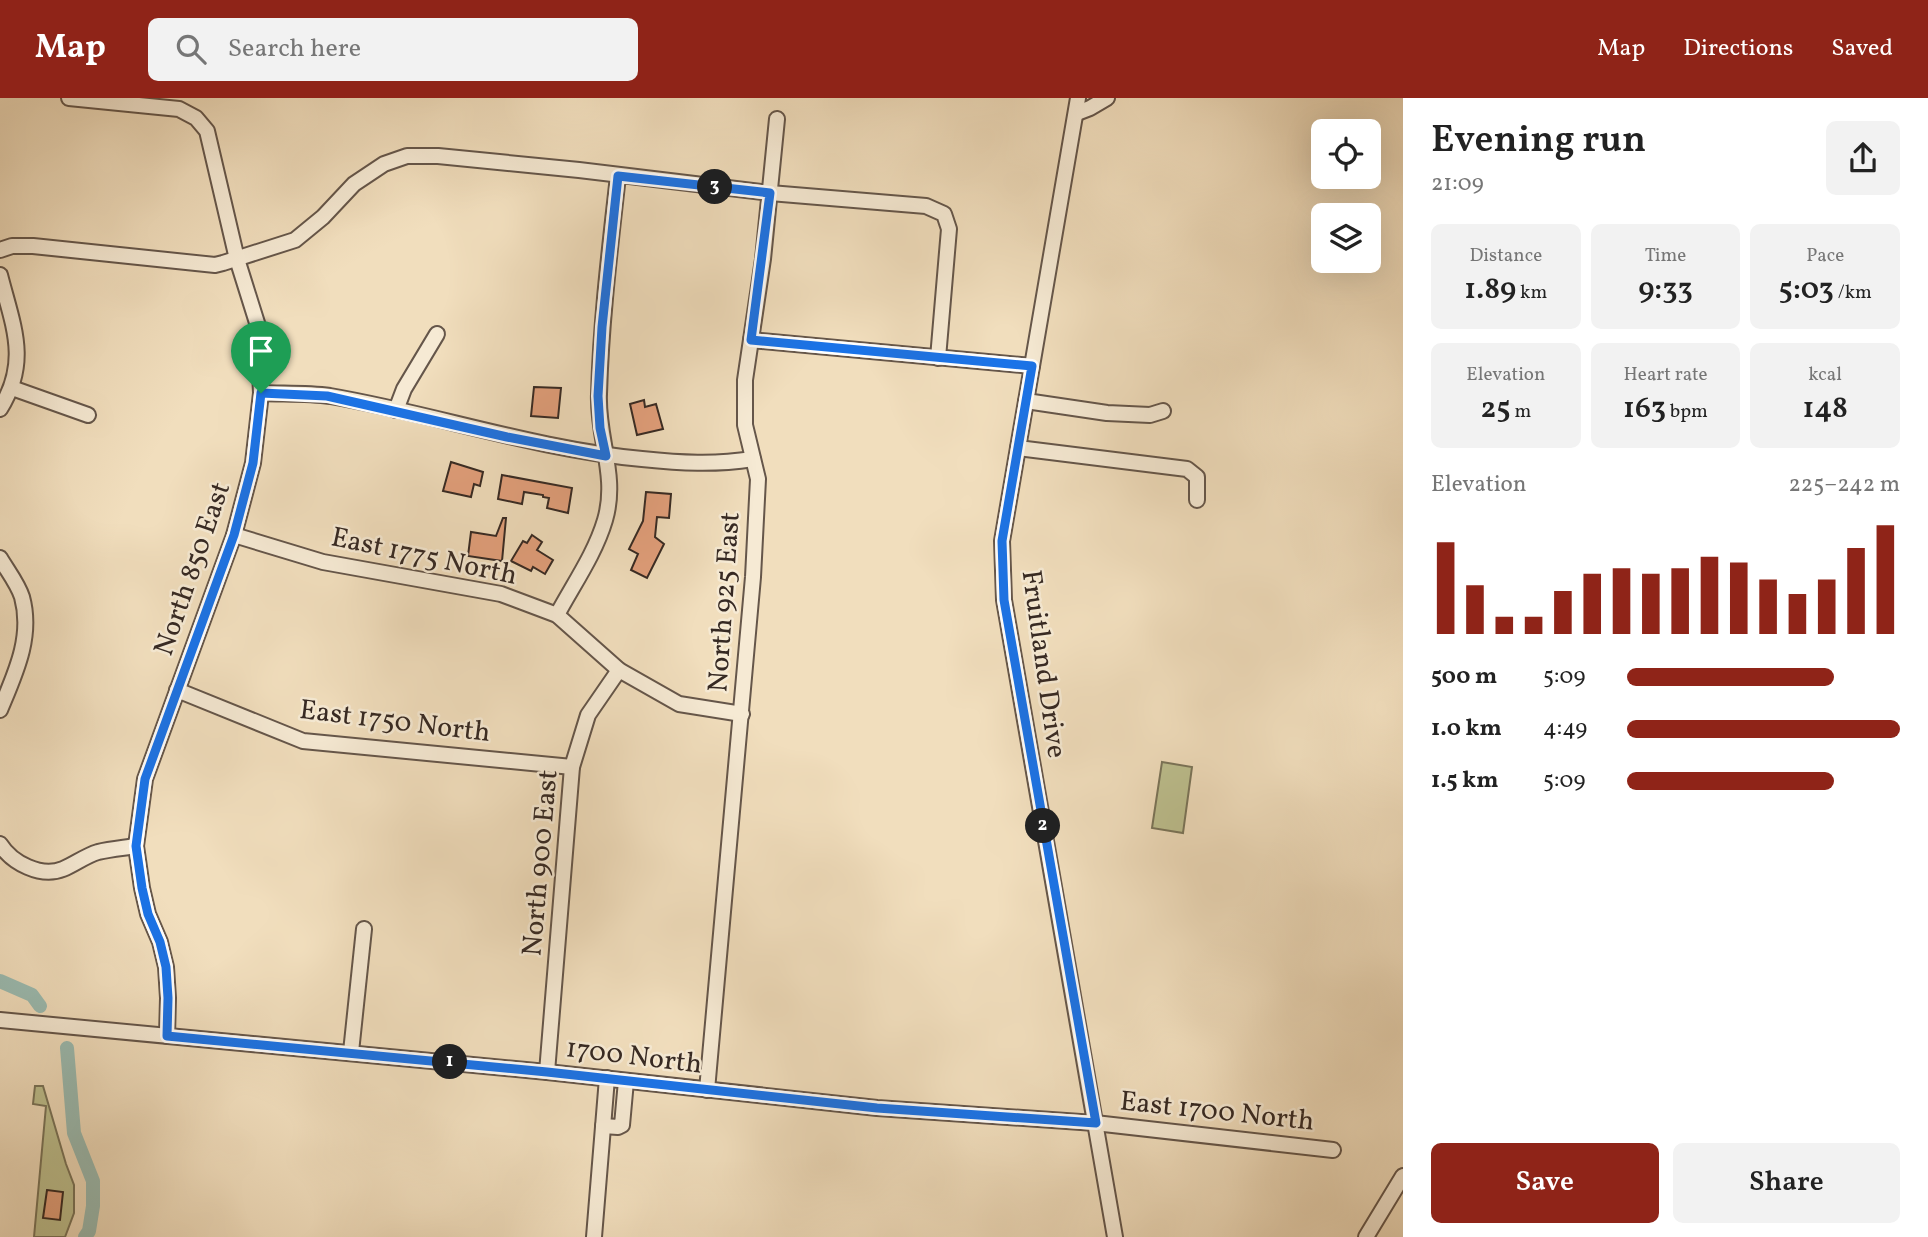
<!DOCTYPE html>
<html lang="en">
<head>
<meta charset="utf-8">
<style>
	:root { --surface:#fff; --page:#f2f2f2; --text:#222; --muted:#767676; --accent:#8f2418 }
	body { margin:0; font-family:Vollkorn,serif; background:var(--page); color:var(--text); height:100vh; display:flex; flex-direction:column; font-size:26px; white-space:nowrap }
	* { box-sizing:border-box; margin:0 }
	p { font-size:23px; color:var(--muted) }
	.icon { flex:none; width:38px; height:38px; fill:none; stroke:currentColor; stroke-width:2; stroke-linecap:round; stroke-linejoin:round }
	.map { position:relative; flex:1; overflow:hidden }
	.sheet { display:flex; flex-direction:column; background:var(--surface); width:525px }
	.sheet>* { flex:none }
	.tools { position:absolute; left:1311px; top:21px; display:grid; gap:14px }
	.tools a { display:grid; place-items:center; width:70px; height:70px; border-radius:10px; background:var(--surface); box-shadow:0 7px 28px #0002; font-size:35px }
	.pin { position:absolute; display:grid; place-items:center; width:60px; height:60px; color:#fff; margin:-72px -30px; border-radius:50% 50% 50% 0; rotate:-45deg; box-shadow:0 0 7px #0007 }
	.pin .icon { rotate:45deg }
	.km { position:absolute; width:35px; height:35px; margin:-18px; border-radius:50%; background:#222; color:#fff; font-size:19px; line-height:35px; text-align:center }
	.round { display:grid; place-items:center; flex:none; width:74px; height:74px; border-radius:10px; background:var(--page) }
	.headline { display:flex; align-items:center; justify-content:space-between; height:119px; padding:0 28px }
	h1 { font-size:38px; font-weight:600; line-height:52px }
	.figures { display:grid; grid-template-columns:repeat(3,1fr); gap:10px; height:119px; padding:7px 28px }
	.figures div { display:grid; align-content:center; border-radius:10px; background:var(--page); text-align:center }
	.figures b { font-size:30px; font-weight:600 }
	.figures small { font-size:19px; font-weight:400 }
	.figures p { font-size:19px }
	.chart { height:196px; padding:14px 28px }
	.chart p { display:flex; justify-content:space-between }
	.chart svg { width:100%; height:126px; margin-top:7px; stroke:var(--accent); stroke-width:6 }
	.action { display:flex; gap:14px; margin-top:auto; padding:14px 28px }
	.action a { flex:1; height:80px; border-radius:10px; background:var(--accent); color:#fff; font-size:28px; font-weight:600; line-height:80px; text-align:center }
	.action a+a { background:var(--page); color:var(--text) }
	ul { padding:0 28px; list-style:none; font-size:23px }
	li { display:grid; grid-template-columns:112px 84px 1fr; align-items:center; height:52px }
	li i { height:18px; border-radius:9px; background:var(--accent) }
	header { display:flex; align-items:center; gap:42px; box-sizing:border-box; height:98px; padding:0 35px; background:var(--accent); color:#fff }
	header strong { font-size:33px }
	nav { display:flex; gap:38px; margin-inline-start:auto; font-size:24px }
	.search { width:490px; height:63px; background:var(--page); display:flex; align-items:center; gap:18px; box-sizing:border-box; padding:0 24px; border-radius:10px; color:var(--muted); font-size:26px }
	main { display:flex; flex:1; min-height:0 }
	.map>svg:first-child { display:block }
	.green { fill:#bdc08f; stroke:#7a7459; stroke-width:2 }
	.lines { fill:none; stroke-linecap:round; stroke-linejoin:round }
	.canal { stroke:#9bbcb2; stroke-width:14 }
	.building { fill:#e3a07c; stroke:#362923; stroke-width:2 }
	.minor-casing { stroke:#65564a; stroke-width:18 }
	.minor { stroke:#f6ead4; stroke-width:14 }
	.route-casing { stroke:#fff; stroke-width:14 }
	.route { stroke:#1a73e8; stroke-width:9 }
	.labels { text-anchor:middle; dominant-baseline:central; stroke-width:5; stroke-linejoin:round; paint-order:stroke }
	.street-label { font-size:28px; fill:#362923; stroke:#f6ead4 }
</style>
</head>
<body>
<header>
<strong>Map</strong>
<div class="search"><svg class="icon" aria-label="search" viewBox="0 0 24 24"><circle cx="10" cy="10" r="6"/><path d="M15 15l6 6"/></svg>Search here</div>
<nav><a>Map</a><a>Directions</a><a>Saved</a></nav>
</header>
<main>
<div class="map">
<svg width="1403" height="1139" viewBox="0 0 1403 1139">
	<rect width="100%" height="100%" fill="#f1debd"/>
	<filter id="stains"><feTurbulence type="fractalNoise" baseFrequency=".00286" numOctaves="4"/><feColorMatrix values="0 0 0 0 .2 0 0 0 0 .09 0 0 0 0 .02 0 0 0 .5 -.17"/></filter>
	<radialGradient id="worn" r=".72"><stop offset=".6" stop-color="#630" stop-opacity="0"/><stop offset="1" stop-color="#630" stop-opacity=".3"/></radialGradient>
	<g class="green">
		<polygon points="1162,664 1192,669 1183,735 1152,730"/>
		<polygon points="35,988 43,988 66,1066 74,1087 74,1115 65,1139 34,1139 46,1008 33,1006"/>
	</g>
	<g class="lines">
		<g class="canal">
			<polyline points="0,883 32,897 40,908"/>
			<polyline points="67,950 74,1035 93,1083 93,1108 89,1133 85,1139"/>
		</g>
	</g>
	<g class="building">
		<polygon points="534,289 561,290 558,320 531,318"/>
		<polygon points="644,302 645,309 656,306 663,331 637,337 630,306"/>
		<polygon points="451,364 483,374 480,388 474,386 471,399 443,393"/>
		<polygon points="502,377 572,390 568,415 547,410 549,400 543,399 543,397 524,394 522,406 498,401"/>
		<polygon points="646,394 671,396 669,420 657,419 655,439 664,446 647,480 631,472 638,456 629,451 643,423"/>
		<polygon points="503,420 506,420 502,463 468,458 471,434 496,438"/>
		<polygon points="532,437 542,444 537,452 553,462 545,476 533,469 531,473 511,463 523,443 527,445"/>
		<polygon points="47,1092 63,1094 60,1122 43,1120"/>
	</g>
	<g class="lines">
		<defs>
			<g id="minor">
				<polyline points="69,0 179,11 196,20 207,33 237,161 258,228 261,295 253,365 234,437 145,681 136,748 142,790 148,816 160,844 166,869 168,900 167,938"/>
				<polyline points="1078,0 1002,443 1004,502 1115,1139"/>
				<polyline points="1077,15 1090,10 1107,0"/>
				<polyline points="0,152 12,148 33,148 215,167 223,165 295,142 323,119 354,86 384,66 407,58 438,58 579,72 770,95 926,108 944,116 949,131 938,260"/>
				<path d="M0,177C13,228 30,263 0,311"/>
				<polyline points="751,242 1032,268"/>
				<polyline points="12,290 88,317"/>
				<path d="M261,295C283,296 307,295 330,298C435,316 535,351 642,361C681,365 714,367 753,361"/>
				<polyline points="1026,303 1107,315 1150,317 1163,313"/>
				<polyline points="396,312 404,291 437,236"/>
				<polyline points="1018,350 1187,371 1197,379 1197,402"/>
				<polyline points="234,437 323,464 501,496 557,517 619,572 679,606 742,616"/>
				<path d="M0,460C7,472 18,486 22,499C33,539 15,576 0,612"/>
				<path d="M557,517C573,487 595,456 605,422C618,378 597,340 599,296C601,223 610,150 618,78"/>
				<polyline points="177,592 303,643 572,669"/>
				<path d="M0,746C12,765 41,780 63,771C75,766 85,758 98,754C110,751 123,750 136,748"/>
				<polyline points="0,922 547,974 877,1010 1095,1025 1333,1052"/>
				<polyline points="351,954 364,831"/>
				<polyline points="547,974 572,669 588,617 619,572"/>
				<polyline points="707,992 753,479 758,381 745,327 745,282 763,161 777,21"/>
				<polyline points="603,1028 618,1029 622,1027 626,983"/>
				<polyline points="594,1139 607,980"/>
				<polyline points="1366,1139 1403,1078"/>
			</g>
		</defs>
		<use href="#minor" class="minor-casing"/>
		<use href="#minor" class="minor"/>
	</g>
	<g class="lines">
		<defs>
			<polygon id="route" points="618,78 770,95 751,242 1032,268 1002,443 1004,502 1096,1025 877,1010 547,974 167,938 168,900 166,869 160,844 148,816 142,790 136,748 145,681 234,437 253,365 261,295 327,298 507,339 606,358 600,330 598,298 602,229"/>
		</defs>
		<use href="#route" class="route-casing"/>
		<use href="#route" class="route"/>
	</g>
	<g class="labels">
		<g class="street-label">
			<text transform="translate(424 459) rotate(12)">East 1775 North</text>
			<text transform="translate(193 471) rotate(-71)">North 850 East</text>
			<text transform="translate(725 504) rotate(-86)">North 925 East</text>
			<text transform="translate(1043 566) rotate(82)">Fruitland Drive</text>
			<text transform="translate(395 624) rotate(7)">East 1750 North</text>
			<text transform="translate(541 765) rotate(-85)">North 900 East</text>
			<text transform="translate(634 959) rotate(7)">1700 North</text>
			<text transform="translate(1217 1014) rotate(6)">East 1700 North</text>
		</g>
	</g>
	<rect width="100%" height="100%" filter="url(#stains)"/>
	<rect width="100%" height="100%" fill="url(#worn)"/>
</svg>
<div class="tools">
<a><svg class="icon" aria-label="locate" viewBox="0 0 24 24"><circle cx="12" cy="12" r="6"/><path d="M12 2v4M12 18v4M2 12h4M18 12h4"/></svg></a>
<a><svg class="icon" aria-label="layers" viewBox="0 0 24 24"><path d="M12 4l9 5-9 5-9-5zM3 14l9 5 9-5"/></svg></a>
</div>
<div class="pin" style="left:261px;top:295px;background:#1e9e55"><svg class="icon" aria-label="arrive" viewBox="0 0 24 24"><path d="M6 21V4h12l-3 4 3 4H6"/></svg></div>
<b class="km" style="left:450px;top:964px">1</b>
<b class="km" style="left:1043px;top:728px">2</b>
<b class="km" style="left:715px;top:89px">3</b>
</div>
<section class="sheet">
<div class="headline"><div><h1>Evening run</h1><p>21:09</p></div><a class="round"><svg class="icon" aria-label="share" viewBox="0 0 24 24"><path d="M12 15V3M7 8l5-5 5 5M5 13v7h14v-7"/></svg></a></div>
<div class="figures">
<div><p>Distance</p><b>1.89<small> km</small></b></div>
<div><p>Time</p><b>9:33</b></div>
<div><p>Pace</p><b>5:03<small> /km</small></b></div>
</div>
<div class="figures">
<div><p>Elevation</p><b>25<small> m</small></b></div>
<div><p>Heart rate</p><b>163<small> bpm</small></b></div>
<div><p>kcal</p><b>148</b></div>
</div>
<div class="chart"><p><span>Elevation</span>225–242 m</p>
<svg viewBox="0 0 160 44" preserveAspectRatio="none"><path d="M5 44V12M15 44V27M25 44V38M35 44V38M45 44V29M55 44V23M65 44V21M75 44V23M85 44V21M95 44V17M105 44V19M115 44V25M125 44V30M135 44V25M145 44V14M155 44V6"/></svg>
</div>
<ul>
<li><b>500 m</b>5:09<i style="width:76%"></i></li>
<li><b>1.0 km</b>4:49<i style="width:100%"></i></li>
<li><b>1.5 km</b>5:09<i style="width:76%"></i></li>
</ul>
<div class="action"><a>Save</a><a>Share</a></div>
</section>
</main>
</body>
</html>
